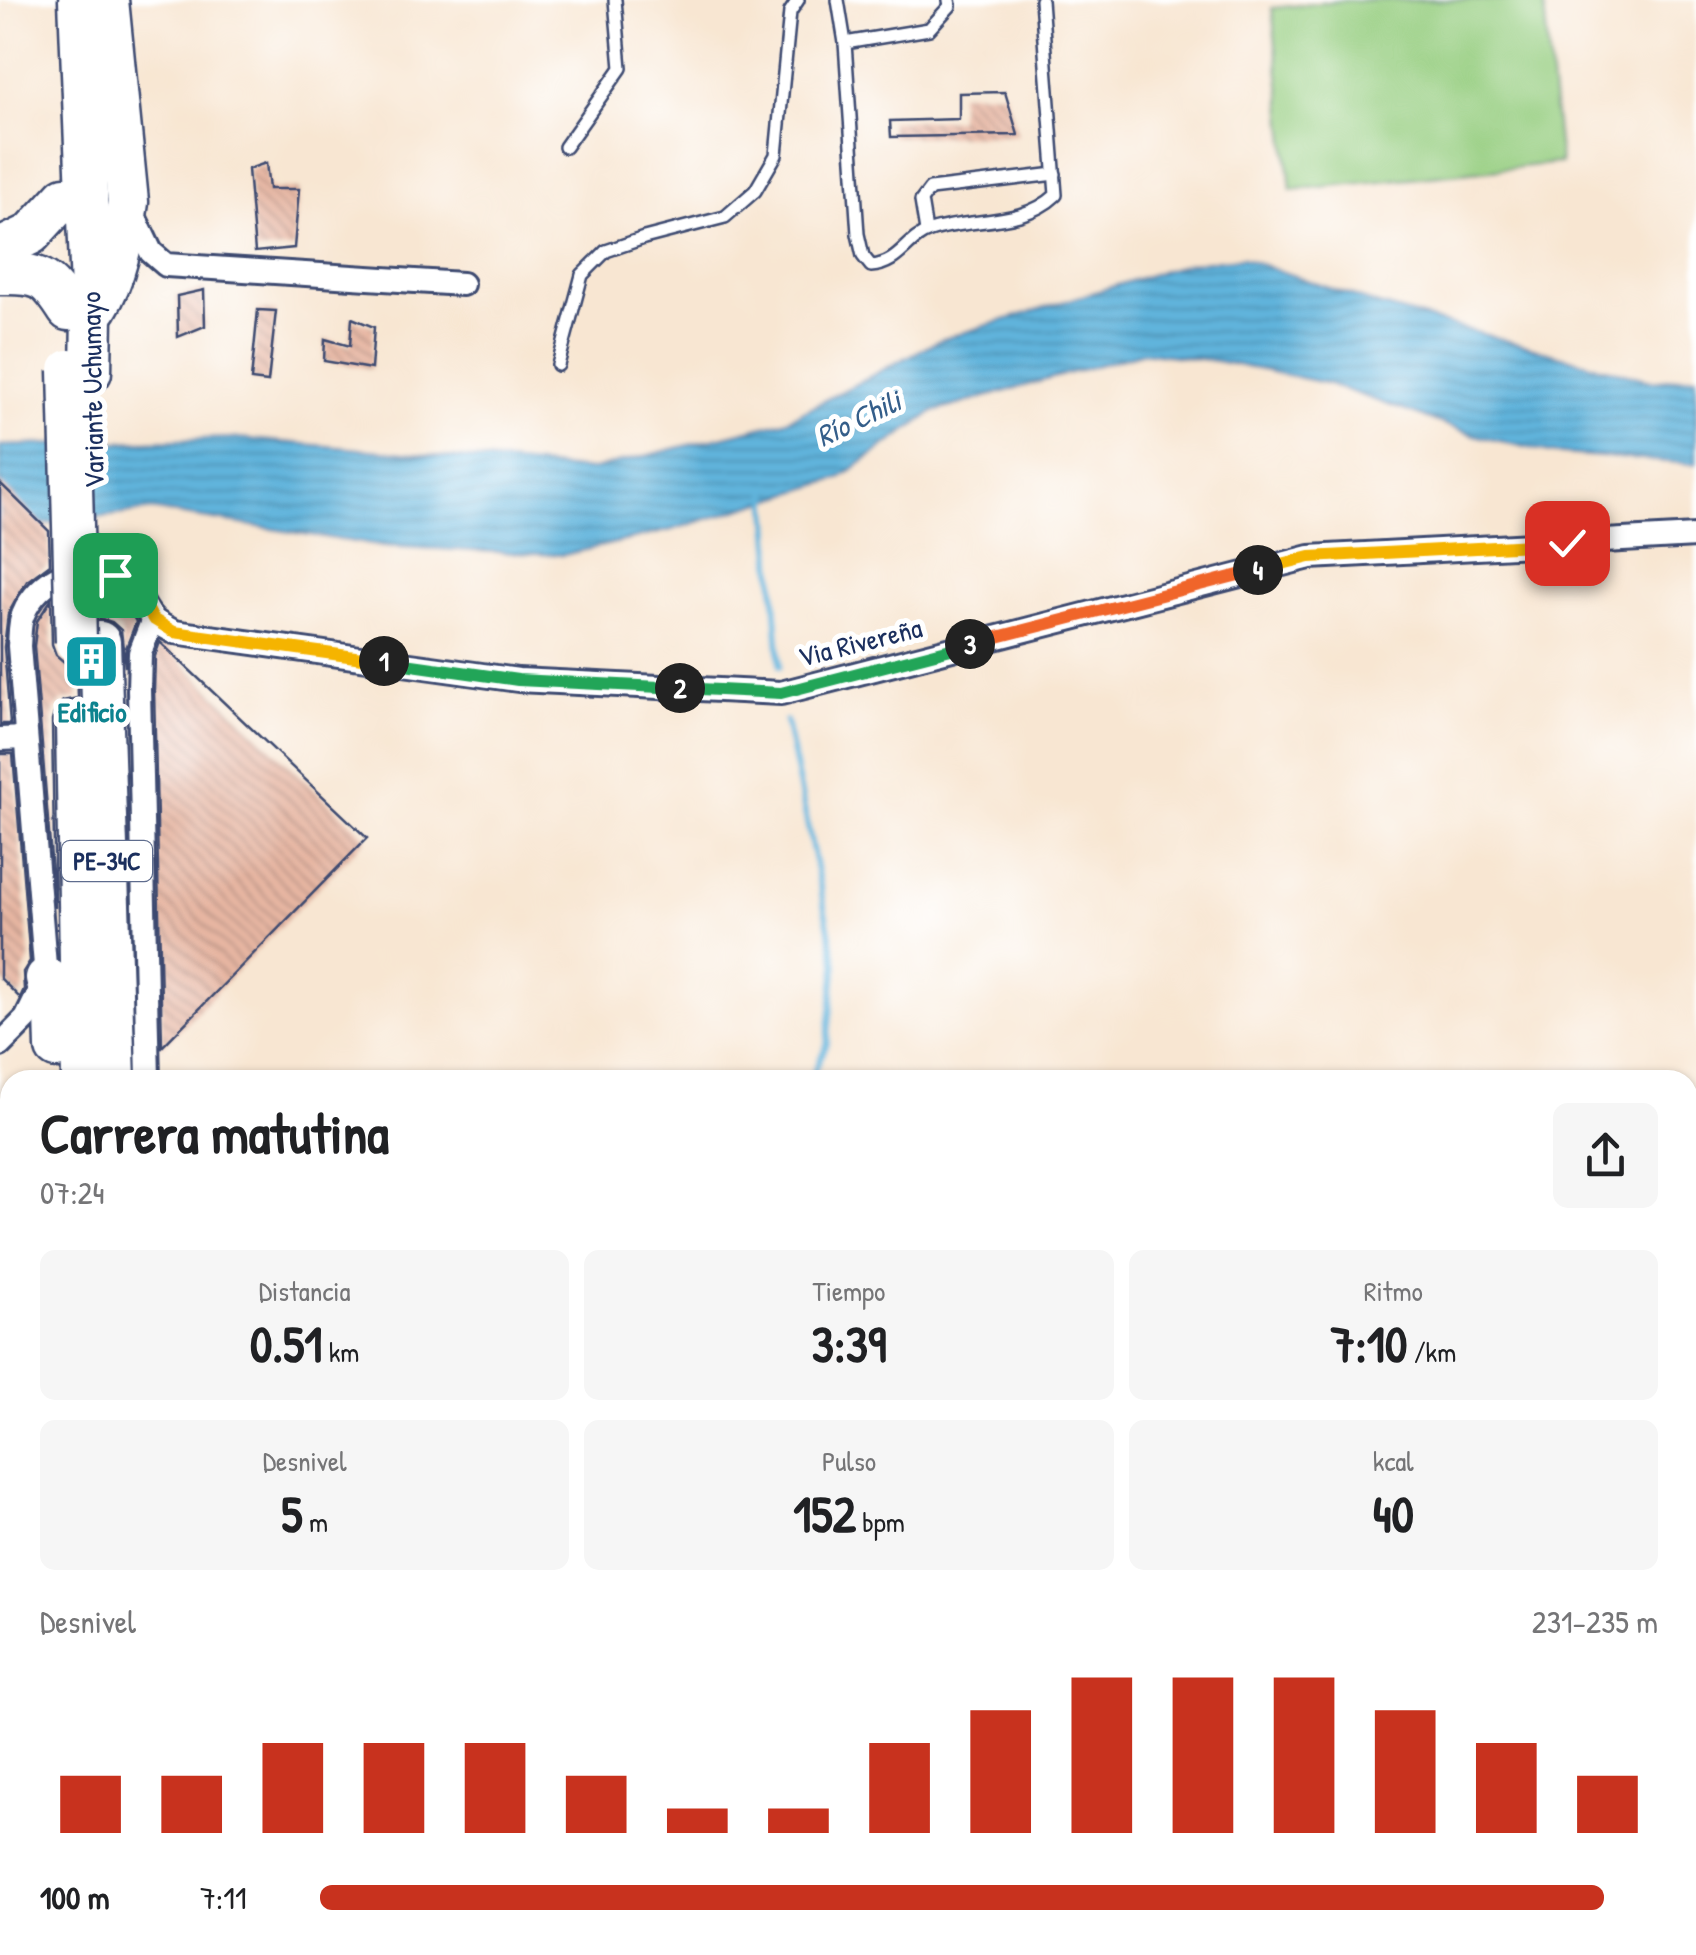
<!DOCTYPE html>
<html lang="es">
<head>
<meta charset="utf-8">
<style>
	:root { --surface:#fff; --page:#f6f6f6; --text:#202124; --muted:#757577; --accent:#c8321e }
	body { margin:0; font-family:"Patrick Hand",sans-serif; background:var(--page); color:var(--text); height:100vh; display:flex; flex-direction:column; font-size:38px; white-space:nowrap }
	* { box-sizing:border-box; margin:0 }
	p { font-size:32px; color:var(--muted) }
	.icon { flex:none; width:55px; height:55px; fill:none; stroke:currentColor; stroke-width:2; stroke-linecap:round; stroke-linejoin:round }
	.map { position:relative; flex:1; overflow:hidden }
	.sheet { position:absolute; left:0px; top:1070px; width:1698px; height:885px; display:flex; flex-direction:column; background:var(--surface); border-radius:30px 30px 0 0; box-shadow:0 2px 8px #0004 }
	.sheet>* { flex:none }
	.pin { position:absolute; display:grid; place-items:center; width:85px; height:85px; color:#fff; margin:-42px; border-radius:20px; box-shadow:0 5px 15px #0006 }
	.km { position:absolute; width:50px; height:50px; margin:-25px; border-radius:50%; background:#222; color:#fff; font-size:28px; line-height:50px; text-align:center }
	.round { display:grid; place-items:center; flex:none; width:105px; height:105px; border-radius:15px; background:var(--page) }
	.overview { display:flex; align-items:center; justify-content:space-between; height:170px; padding:0 40px }
	h1 { font-size:55px; font-weight:700; line-height:75px }
	.metrics { display:grid; grid-template-columns:repeat(3,1fr); gap:15px; height:170px; padding:10px 40px }
	.metrics div { display:grid; align-content:center; border-radius:15px; background:var(--page); text-align:center }
	.metrics b { font-size:50px; font-weight:700 }
	.metrics small { font-size:28px; font-weight:400 }
	.metrics p { font-size:28px }
	.chart { height:280px; padding:20px 40px }
	.chart p { display:flex; justify-content:space-between }
	.chart svg { width:100%; height:180px; margin-top:10px; stroke:var(--accent); stroke-width:6 }
	ul { padding:0 40px; list-style:none; font-size:32px }
	li { display:grid; grid-template-columns:160px 120px 1fr; align-items:center; height:75px }
	li i { height:25px; border-radius:12px; background:var(--accent) }
	.map>svg:first-child { display:block }
	.pitch { fill:#96ce80; stroke:#587e6f; stroke-width:2.5 }
	.water { fill:url(#water-rules); stroke:#3e729d; stroke-width:2.5 }
	.lines { fill:none; stroke-linecap:round; stroke-linejoin:round }
	.stream { stroke:#61b4dc; stroke-width:6 }
	.canal { stroke:#61b4dc; stroke-width:20 }
	.building { fill:url(#building-back-hatch) }
	.lane-casing { stroke:#3c4a6f; stroke-width:16 }
	.street-casing { stroke:#3c4a6f; stroke-width:28 }
	.secondary-casing { stroke:#3c4a6f; stroke-width:38 }
	.highway-casing { stroke:#3c4a6f; stroke-width:45 }
	.path { stroke:#3c4a6f; stroke-width:4; stroke-dasharray:2.5 8; stroke-linecap:butt }
	.lane { stroke:#fff; stroke-width:11 }
	.street { stroke:#fff; stroke-width:22 }
	.secondary { stroke:#fff; stroke-width:32 }
	.highway { stroke:#fff; stroke-width:40 }
	.rail { stroke:#1b2f5e; stroke-width:6 }
	.highway-bridge-casing { stroke:#3c4a6f; stroke-width:45; stroke-linecap:butt }
	.highway-bridge { stroke:#fff; stroke-width:40 }
	.split-1-casing { stroke:#fff; stroke-width:20 }
	.split-2-casing { stroke:#fff; stroke-width:20 }
	.split-3-casing { stroke:#fff; stroke-width:20 }
	.split-4-casing { stroke:#fff; stroke-width:20 }
	.split-5-casing { stroke:#fff; stroke-width:20 }
	.split-1 { stroke:#f5b400; stroke-width:12 }
	.split-2 { stroke:#22a559; stroke-width:12 }
	.split-3 { stroke:#22a559; stroke-width:12 }
	.split-4 { stroke:#f0652b; stroke-width:12 }
	.split-5 { stroke:#f5b400; stroke-width:12 }
	.labels { text-anchor:middle; dominant-baseline:central; stroke-width:10; stroke-linejoin:round; paint-order:stroke }
	.shield { fill:#fff; stroke:#5f6d8e; stroke-width:2.5 }
	.shield-label { font-size:25px; font-weight:bold; fill:#1b2f5e }
	.street-label { font-size:28px; fill:#1b2f5e; stroke:#fff }
	.culture-label { font-size:28px; font-weight:bold; fill:#0d838f; stroke:#fff }
	.water-label { font-size:30px; font-style:italic; fill:#345e8a; stroke:#fff }
</style>
</head>
<body>
<div class="map">
<svg width="1696" height="1955" viewBox="0 0 1696 1955">
	<defs>
		<pattern id="water-rules" width="6" height="5" patternUnits="userSpaceOnUse" patternTransform="scale(2.5)"><rect width="6" height="5" fill="#61b4dc"/><path d="M0 2.5h6" fill="none" stroke="#4f93b6"/></pattern>
		<pattern id="building-back-hatch" width="6" height="6" patternUnits="userSpaceOnUse" patternTransform="scale(2.5)"><rect width="6" height="6" fill="#e7b6a2"/><path d="M-1 5l2 2M0 0l6 6M5-1l2 2" fill="none" stroke="#ba9487"/></pattern>
	</defs>
	<rect width="100%" height="100%" fill="#fff"/>
	<filter id="ink" filterUnits="userSpaceOnUse"><feTurbulence type="fractalNoise" baseFrequency=".01" numOctaves="2"/><feDisplacementMap in="SourceGraphic" scale="20" xChannelSelector="R" yChannelSelector="G"/><feConvolveMatrix kernelMatrix="1 2 1 2 8 2 1 2 1" color-interpolation-filters="sRGB"/></filter>
	<filter id="wash" filterUnits="userSpaceOnUse"><feTurbulence type="fractalNoise" baseFrequency=".0048" numOctaves="4" result="noise"/><feDisplacementMap in="SourceGraphic" scale="40" xChannelSelector="R" yChannelSelector="G"/><feGaussianBlur stdDeviation="2.25" result="paint"/><feColorMatrix in="noise" values="0 0 0 0 0 0 0 0 0 0 0 0 0 0 0 0 0 1.4 0 .05"/><feComposite in="paint" operator="in"/></filter>
	<g filter="url(#wash)">
		<rect width="100%" height="100%" fill="#f8e6d2"/>
		<polygon class="pitch" points="1349,0 1543,0 1560,163 1291,190 1272,8"/>
		<polygon class="water" points="1242,258 1378,305 1652,381 1696,376 1696,464 1551,453 1475,435 1326,383 1217,361 1143,352 933,412 840,478 671,530 563,555 382,546 152,510 0,530 0,446 237,438 590,470 785,421 940,340 1189,263"/>
		<g class="lines">
			<g class="stream">
				<polyline points="767,493 780,666"/>
				<polyline points="786,721 836,964 827,1044 810,1080"/>
				<polyline points="78,1955 86,1945"/>
			</g>
			<polyline class="canal" points="1688,1574 1696,1580"/>
		</g>
		<g id="blocks">
			<g class="building">
				<polygon points="1005,92 1018,135 891,137 890,121 959,119 959,93"/>
				<polygon points="266,163 269,189 299,189 294,248 255,252 248,169"/>
				<polygon points="204,290 205,326 178,337 177,296"/>
				<polygon points="258,310 276,311 268,382 251,380"/>
				<polygon points="352,318 374,327 371,369 324,361 325,339 350,346"/>
				<polygon points="0,483 49,531 50,564 27,581 8,614 4,647 10,724 0,724"/>
				<polygon points="98,585 111,590 126,604 136,622 126,648 125,667 121,630 112,622 99,618"/>
				<polygon points="51,600 52,644 56,655 64,662 77,666 78,698 63,701 55,710 52,721 55,908 34,646 37,621"/>
				<polygon points="160,642 367,838 162,1047 154,690 155,656"/>
				<polygon points="0,754 13,754 30,961 23,972 24,989 20,998 0,978"/>
			</g>
		</g>
	</g>
	<g filter="url(#ink)">
		<use href="#blocks" fill-opacity="0" stroke="#3c4a6f" stroke-width="2.5"/>
		<g class="lines">
			<defs>
				<g id="lane">
					<polyline points="838,0 845,43"/>
					<path d="M949,0L950,6L929,29L845,43L858,234L863,256L871,266C900,264 906,239 930,231C972,217 1022,227 1056,195L1041,0"/>
					<polyline points="565,147 621,68 615,0"/>
					<polyline points="926,231 921,201 930,189 1055,174"/>
					<polyline points="558,365 582,275 606,251 644,238 725,217 755,191 776,155 790,12 798,0"/>
				</g>
				<g id="street">
					<polyline points="131,210 151,252 166,265 462,284"/>
					<polyline points="0,739 26,738"/>
					<path d="M0,1045L26,1019L46,978L19,646C20,636 19,624 23,615C37,579 84,555 120,578C143,594 139,605 154,620C159,625 168,628 174,632L518,680L781,693L1310,557L1696,536"/>
					<polyline points="148,1080 139,690 140,653 153,619"/>
					<polyline points="582,1945 597,1955"/>
				</g>
				<polyline id="secondary" points="0,1849 10,1848"/>
				<g id="highway">
					<polyline points="79,0 92,315 91,372"/>
					<polyline points="0,249 31,234 65,197"/>
					<path d="M0,274C40,273 47,277 68,310"/>
					<path d="M97,308C117,276 123,239 128,202L108,0"/>
					<polyline points="100,642 115,1080"/>
					<polyline points="76,721 82,1080"/>
					<polyline points="46,978 55,1014 56,1048"/>
					<polyline points="111,1945 112,1955"/>
					<polyline points="142,1945 143,1955"/>
				</g>
			</defs>
			<use href="#lane" class="lane-casing"/>
			<use href="#street" class="street-casing"/>
			<use href="#secondary" class="secondary-casing"/>
			<use href="#highway" class="highway-casing"/>
			<polyline class="path" points="1696,1545 1690,1556 1696,1562"/>
			<use href="#lane" class="lane"/>
			<use href="#street" class="street"/>
			<use href="#secondary" class="secondary"/>
			<use href="#highway" class="highway"/>
			<g class="rail">
				<polyline points="1688,1183 1696,1180"/>
				<polyline points="32,1955 46,1945"/>
			</g>
			<defs>
				<polyline id="highway-bridge" points="69,370 76,642"/>
			</defs>
			<use href="#highway-bridge" class="highway-bridge-casing"/>
			<use href="#highway-bridge" class="highway-bridge"/>
		</g>
	</g>
	<g class="lines" filter="url(#ink)">
		<defs>
			<polyline id="split-1" points="115,575 138,592 153,619 174,632 384,661"/>
			<polyline id="split-2" points="384,661 518,680 680,688"/>
			<polyline id="split-3" points="680,688 781,693 970,644"/>
			<polyline id="split-4" points="970,644 1258,570"/>
			<polyline id="split-5" points="1258,570 1310,557 1567,543"/>
		</defs>
		<use href="#split-1" class="split-1-casing"/>
		<use href="#split-2" class="split-2-casing"/>
		<use href="#split-3" class="split-3-casing"/>
		<use href="#split-4" class="split-4-casing"/>
		<use href="#split-5" class="split-5-casing"/>
		<use href="#split-1" class="split-1"/>
		<use href="#split-2" class="split-2"/>
		<use href="#split-3" class="split-3"/>
		<use href="#split-4" class="split-4"/>
		<use href="#split-5" class="split-5"/>
	</g>
	<defs>
		<symbol id="building-square" viewBox="-11 -11 22 22"><rect x="-9" y="-9" width="18" height="18" rx="4" fill="#0f9aa8" stroke="#fff"/><path d="M-4-6H4V6H1V3H-1V6H-4ZM-2.5-4.3h1.7v1.8h-1.7ZM.8-4.3h1.7v1.8H.8ZM-2.5-1h1.7V.8h-1.7ZM.8-1h1.7V.8H.8Z" fill="#fff"/></symbol>
	</defs>
	<g fill-rule="evenodd">
		<use href="#building-square" x="60" y="630" width="63" height="63"/>
	</g>
	<g class="labels">
		<rect class="shield" x="62" y="841" width="90" height="40" rx="8"/>
		<g class="shield-label">
			<text x="107" y="861">PE-34C</text>
		</g>
		<g class="street-label">
			<text transform="translate(92 390) rotate(-91)">Variante Uchumayo</text>
			<text transform="translate(860 642) rotate(-14)">Via Rivereña</text>
		</g>
		<g class="culture-label">
			<text x="92" y="712">Edificio</text>
		</g>
		<g class="water-label">
			<text transform="translate(858 418) rotate(-26)">Río Chili</text>
		</g>
	</g>
</svg>
<div class="pin" style="left:115px;top:575px;background:#1e9e55"><svg class="icon" aria-label="arrive" viewBox="0 0 24 24"><path d="M6 21V4h12l-3 4 3 4H6"/></svg></div>
<div class="pin" style="left:1567px;top:543px;background:#d93025"><svg class="icon" aria-label="check" viewBox="0 0 24 24"><path d="M5 12l5 5 9-10"/></svg></div>
<b class="km" style="left:384px;top:661px">1</b>
<b class="km" style="left:680px;top:688px">2</b>
<b class="km" style="left:970px;top:644px">3</b>
<b class="km" style="left:1258px;top:570px">4</b>
<section class="sheet">
<div class="overview"><div><h1>Carrera matutina</h1><p>07:24</p></div><a class="round"><svg class="icon" aria-label="share" viewBox="0 0 24 24"><path d="M12 15V3M7 8l5-5 5 5M5 13v7h14v-7"/></svg></a></div>
<div class="metrics">
<div><p>Distancia</p><b>0.51<small> km</small></b></div>
<div><p>Tiempo</p><b>3:39</b></div>
<div><p>Ritmo</p><b>7:10<small> /km</small></b></div>
</div>
<div class="metrics">
<div><p>Desnivel</p><b>5<small> m</small></b></div>
<div><p>Pulso</p><b>152<small> bpm</small></b></div>
<div><p>kcal</p><b>40</b></div>
</div>
<div class="chart"><p><span>Desnivel</span>231–235 m</p>
<svg viewBox="0 0 160 44" preserveAspectRatio="none"><path d="M5 44V30M15 44V30M25 44V22M35 44V22M45 44V22M55 44V30M65 44V38M75 44V38M85 44V22M95 44V14M105 44V6M115 44V6M125 44V6M135 44V14M145 44V22M155 44V30"/></svg>
</div>
<ul>
<li><b>100 m</b>7:11<i style="width:96%"></i></li>
</ul>
</section>
</div>
</body>
</html>
